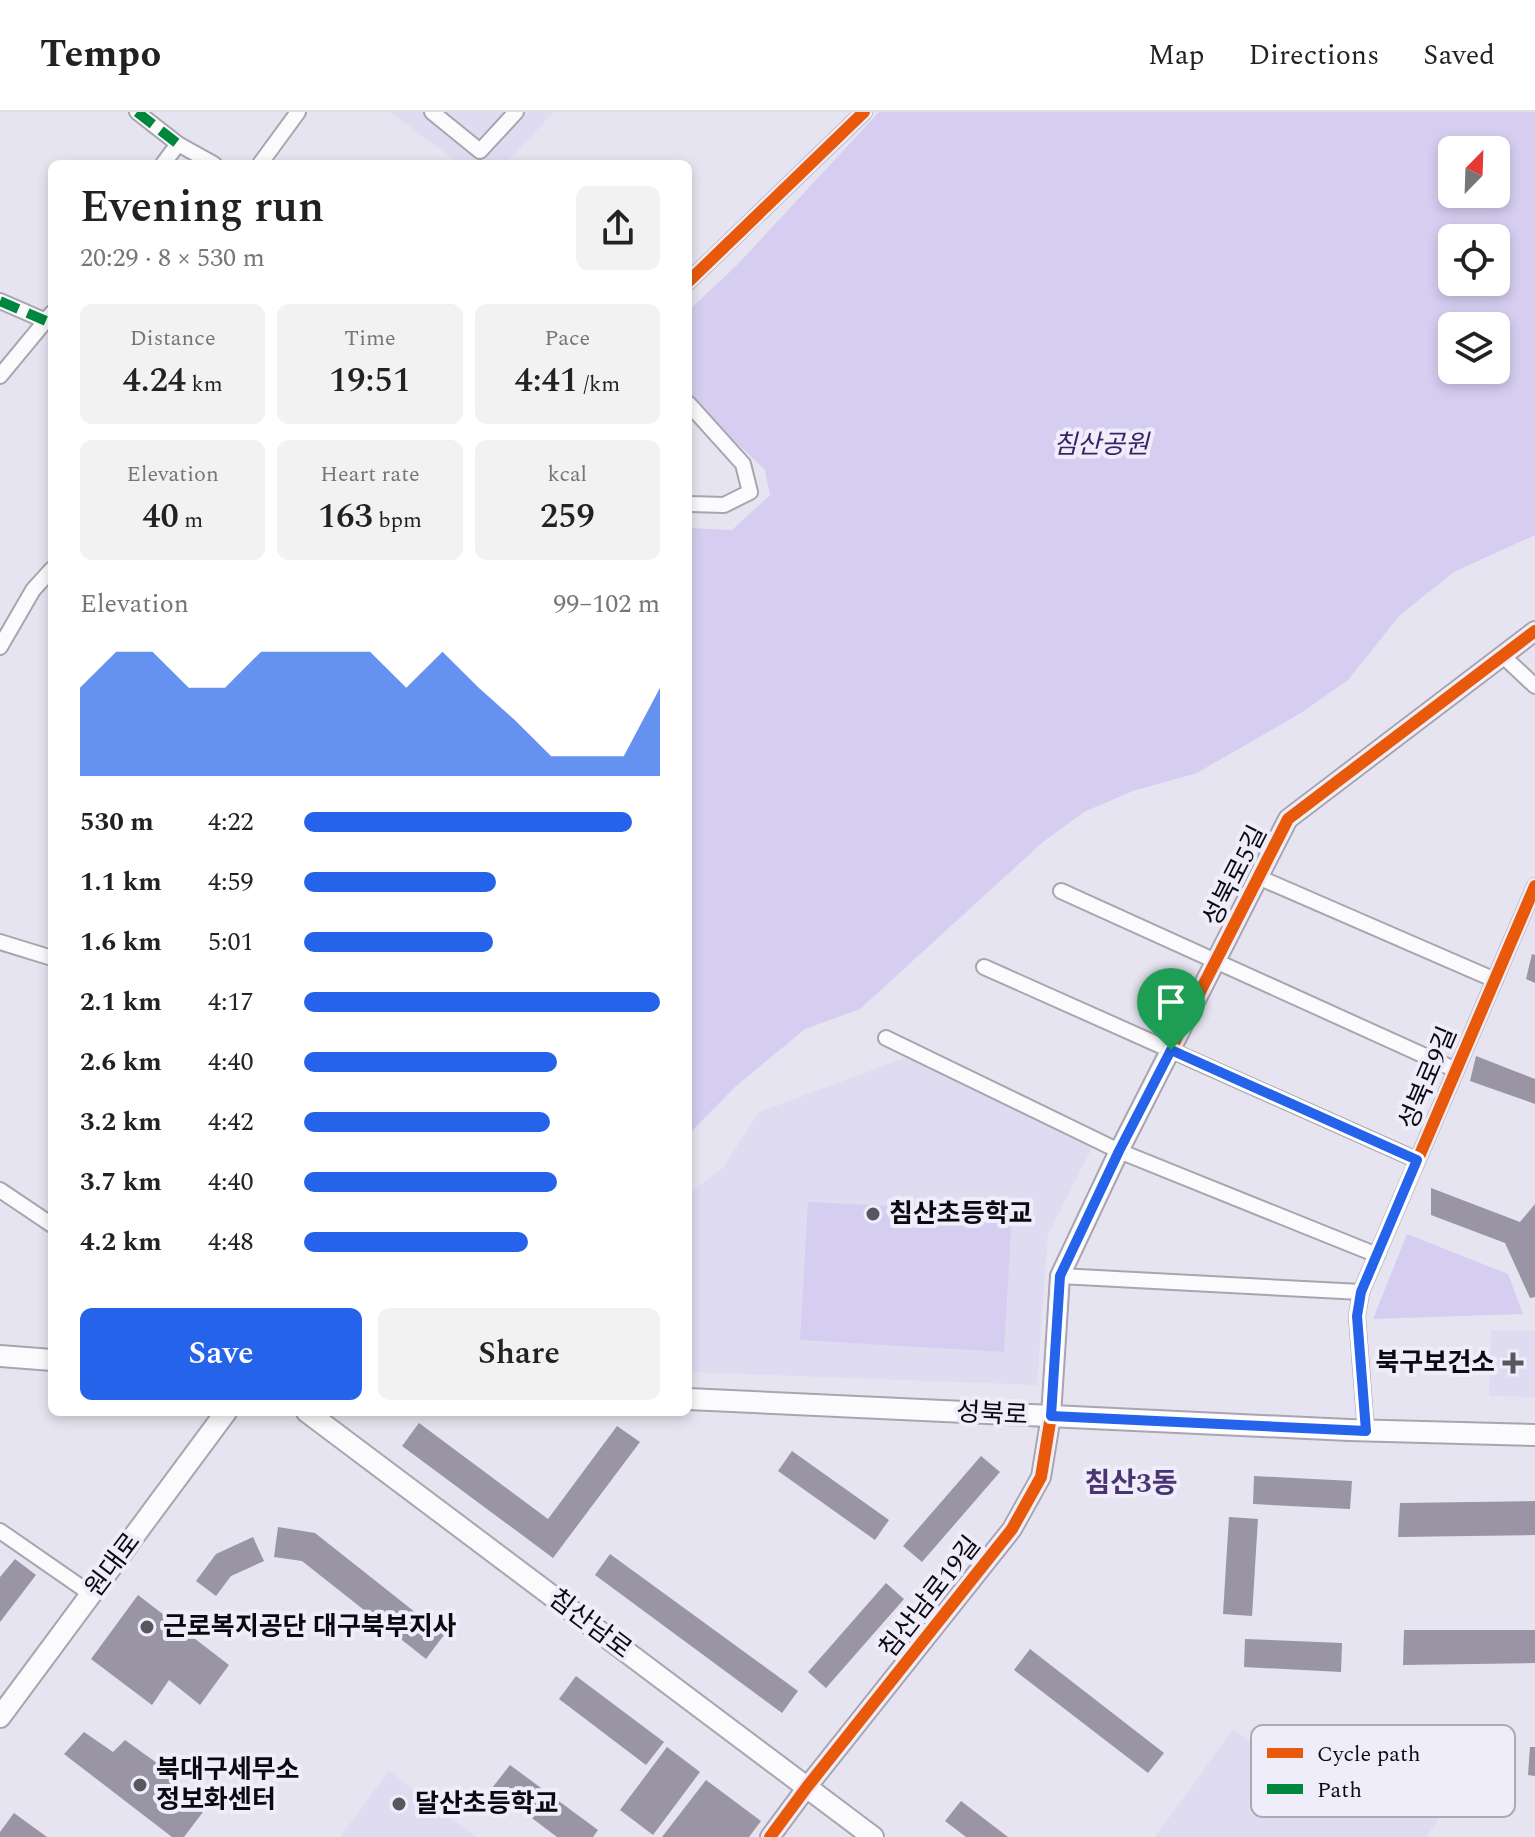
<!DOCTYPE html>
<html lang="en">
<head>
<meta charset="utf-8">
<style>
	:root { --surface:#fff; --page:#f2f2f2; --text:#222; --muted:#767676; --line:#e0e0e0; --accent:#2563eb }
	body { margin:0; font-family:Spectral,"Noto Sans KR",serif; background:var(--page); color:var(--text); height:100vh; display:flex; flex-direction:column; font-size:30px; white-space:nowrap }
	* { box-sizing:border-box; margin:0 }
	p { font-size:26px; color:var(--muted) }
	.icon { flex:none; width:44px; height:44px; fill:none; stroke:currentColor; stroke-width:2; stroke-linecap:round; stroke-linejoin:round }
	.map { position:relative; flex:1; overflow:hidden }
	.side { position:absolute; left:48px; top:48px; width:644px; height:1256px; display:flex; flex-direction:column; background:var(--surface); border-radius:12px; box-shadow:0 4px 12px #0003 }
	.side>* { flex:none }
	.needle { width:52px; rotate:23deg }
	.fabs { position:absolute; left:1438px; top:24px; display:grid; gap:16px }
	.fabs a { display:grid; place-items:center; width:72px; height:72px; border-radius:12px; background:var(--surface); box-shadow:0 4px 12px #0003; font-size:40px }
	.pin { position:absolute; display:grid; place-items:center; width:68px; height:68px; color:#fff; margin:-82px -34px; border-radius:50% 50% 50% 0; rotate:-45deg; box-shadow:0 0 8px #0007 }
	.pin .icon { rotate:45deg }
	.round { display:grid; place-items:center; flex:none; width:84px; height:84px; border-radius:12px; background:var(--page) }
	.head { display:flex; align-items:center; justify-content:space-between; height:136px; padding:0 32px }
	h1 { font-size:44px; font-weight:600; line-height:60px }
	.figures { display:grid; grid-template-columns:repeat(3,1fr); gap:12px; height:136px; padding:8px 32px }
	.figures div { display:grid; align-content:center; border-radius:12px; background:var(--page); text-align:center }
	.figures b { font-size:34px; font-weight:600 }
	.figures small { font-size:22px; font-weight:400 }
	.figures p { font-size:22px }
	.chart { height:224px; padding:16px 32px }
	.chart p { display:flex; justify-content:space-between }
	.chart svg { width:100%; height:144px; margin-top:8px; fill:var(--accent); opacity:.7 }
	.action { display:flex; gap:16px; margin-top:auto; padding:16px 32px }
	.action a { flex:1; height:92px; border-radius:12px; background:var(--accent); color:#fff; font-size:32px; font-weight:600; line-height:92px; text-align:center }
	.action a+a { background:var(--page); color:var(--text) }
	ul { padding:0 32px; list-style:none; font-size:26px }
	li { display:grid; grid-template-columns:128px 96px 1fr; align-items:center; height:60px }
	li i { height:20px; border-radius:10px; background:var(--accent) }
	header { display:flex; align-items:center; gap:48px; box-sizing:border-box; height:112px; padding:0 40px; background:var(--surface); border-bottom:2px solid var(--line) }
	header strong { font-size:38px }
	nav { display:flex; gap:44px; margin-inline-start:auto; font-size:28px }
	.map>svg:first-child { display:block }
	.built { fill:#dfdbf1 }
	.green { fill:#d6cef0; fill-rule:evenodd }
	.building { fill:#9995a4 }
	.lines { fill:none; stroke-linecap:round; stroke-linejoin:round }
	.minor-casing { stroke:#a8a5af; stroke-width:18 }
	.tertiary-casing { stroke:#a8a5af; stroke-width:22 }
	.secondary-casing { stroke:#a8a5af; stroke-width:24 }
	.minor { stroke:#fbfbfd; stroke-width:14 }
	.tertiary { stroke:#fbfbfd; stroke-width:18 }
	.secondary { stroke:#fbfbfd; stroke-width:20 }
	.quiet { stroke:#00873e; stroke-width:10; stroke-dasharray:20 10; stroke-linecap:butt }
	.cycleway-casing { stroke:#f0edfb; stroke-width:17 }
	.cycleway { stroke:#e8590c; stroke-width:12 }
	.route-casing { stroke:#fff; stroke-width:16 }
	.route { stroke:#2563eb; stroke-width:10 }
	.poi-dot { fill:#59565f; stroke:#f0edfb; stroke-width:3 }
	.labels { text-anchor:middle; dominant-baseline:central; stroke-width:8; stroke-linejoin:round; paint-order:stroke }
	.park-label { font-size:26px; font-style:italic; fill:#3b2266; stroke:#f0edfb }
	.street-label { font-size:26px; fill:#0c0a11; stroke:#f0edfb }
	.poi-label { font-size:26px; font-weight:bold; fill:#0c0a11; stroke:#f0edfb; text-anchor:start }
	.neighbourhood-label { font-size:28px; font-weight:bold; fill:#483571; stroke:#f0edfb }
	.key { fill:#f0edfb; stroke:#aca9b5; stroke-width:2 }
	.key-label { font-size:22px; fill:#0c0a11 }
</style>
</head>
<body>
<header>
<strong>Tempo</strong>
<nav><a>Map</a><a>Directions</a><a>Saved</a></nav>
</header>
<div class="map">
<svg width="1535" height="1725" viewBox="0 0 1535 1725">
	<rect width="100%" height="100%" fill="#e7e4f1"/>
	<g class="built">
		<polygon points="390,0 554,0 505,52 460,52"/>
		<polygon points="910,944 1094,1032 1048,1123 1037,1273 688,1260 688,1082 723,1056 759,1000"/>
		<polygon points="1491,1218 1535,1219 1535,1285 1489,1284"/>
		<polygon points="1233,1617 1327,1690 1444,1699 1426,1725 1155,1725"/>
		<polygon points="389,1659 476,1725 340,1725"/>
	</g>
	<g class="green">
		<path d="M879,0H1535V423L1454,460L1400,503L1348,568L1301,601L1197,661L1133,679L1084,700L1043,730L860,897L805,917L734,976L688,1023V416L732,418L770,383L765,358L688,284V199L737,153ZM1452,38H1496V82H1452ZM1452,126H1496V170H1452ZM1452,214H1496V258H1452Z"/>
		<polygon points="808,1090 1012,1100 1004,1240 800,1228"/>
		<polygon points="1407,1122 1508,1162 1523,1202 1373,1207"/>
	</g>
	<g class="building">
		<polygon points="1532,842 1535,843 1535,871 1526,867"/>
		<polygon points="1476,944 1535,967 1535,992 1470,969"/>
		<polygon points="1431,1076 1520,1110 1535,1092 1535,1185 1530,1186 1505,1131 1431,1103"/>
		<polygon points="419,1311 548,1407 617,1314 640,1330 553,1446 402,1334"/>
		<polygon points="792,1339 889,1408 875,1428 778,1359"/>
		<polygon points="981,1344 1000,1360 922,1450 903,1434"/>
		<polygon points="1254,1364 1352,1369 1350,1397 1253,1392"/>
		<polygon points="1535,1389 1535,1423 1398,1425 1400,1391"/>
		<polygon points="1229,1405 1258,1407 1252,1504 1223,1502"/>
		<polygon points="278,1415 315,1421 444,1523 426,1547 302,1449 274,1445"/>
		<polygon points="253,1425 264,1449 231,1464 216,1484 196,1469 216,1442"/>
		<polygon points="610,1442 798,1579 782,1601 595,1463"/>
		<polygon points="15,1447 36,1463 0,1510 0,1465"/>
		<polygon points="886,1471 904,1487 826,1576 808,1560"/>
		<polygon points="138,1483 229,1553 200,1593 169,1568 152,1593 91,1547"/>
		<polygon points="1404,1518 1535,1518 1535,1551 1403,1553"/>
		<polygon points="1245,1527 1342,1531 1341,1560 1244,1555"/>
		<polygon points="1030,1537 1164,1641 1148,1661 1014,1558"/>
		<polygon points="576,1564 664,1630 646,1653 559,1587"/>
		<polygon points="84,1620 113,1640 125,1628 179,1667 172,1679 203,1700 184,1725 172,1725 64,1642"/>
		<polygon points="667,1635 700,1660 653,1723 620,1698"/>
		<polygon points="1530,1635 1535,1635 1535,1664 1528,1663"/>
		<polygon points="510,1653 598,1718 593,1725 557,1725 492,1676"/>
		<polygon points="706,1668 761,1709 749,1725 662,1725"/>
		<polygon points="961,1689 1008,1725 966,1725 945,1709"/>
		<polygon points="14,1701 47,1725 0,1725 0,1720"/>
	</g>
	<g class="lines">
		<defs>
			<g id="minor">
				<polyline points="137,0 178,32 214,52"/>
				<polyline points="432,0 480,39 516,0"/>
				<polyline points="163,52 178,32"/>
				<polyline points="260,52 298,0"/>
				<polyline points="688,170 864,0"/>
				<polyline points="0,189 46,209"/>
				<polyline points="0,264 52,201"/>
				<polyline points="688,291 743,352 750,380 724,393 691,392 688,391"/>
				<polyline points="0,535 33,478 52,457"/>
				<polyline points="1503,544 1535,574"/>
				<polyline points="1258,765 1495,868"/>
				<polyline points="1061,779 1456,958"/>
				<polyline points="0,830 52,846"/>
				<polyline points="984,855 1417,1048"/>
				<polyline points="886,926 1119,1039 1377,1143"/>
				<polyline points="0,1078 52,1113"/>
				<polyline points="1060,1164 1361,1180"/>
				<polyline points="1366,1319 1357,1204 1361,1180 1535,774"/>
				<polyline points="0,1419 91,1482"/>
			</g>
			<polyline id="tertiary" points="770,1725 807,1675 1012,1417 1041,1365 1051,1304 1060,1164 1119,1039 1288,707 1535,519"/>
			<g id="secondary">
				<polyline points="0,1244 52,1248"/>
				<polyline points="688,1287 1349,1318 1535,1323"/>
				<polyline points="307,1300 873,1725"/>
				<polyline points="0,1605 226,1300"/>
			</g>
		</defs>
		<use href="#minor" class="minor-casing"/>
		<use href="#tertiary" class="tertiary-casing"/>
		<use href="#secondary" class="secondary-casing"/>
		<use href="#minor" class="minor"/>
		<use href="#tertiary" class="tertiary"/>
		<use href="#secondary" class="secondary"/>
		<g class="quiet">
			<polyline points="137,0 178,32"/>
			<polyline points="0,189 46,209"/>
		</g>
		<defs>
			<g id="cycleway">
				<polyline points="688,170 864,0"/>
				<polyline points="1366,1319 1357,1204 1361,1180 1535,774"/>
				<polyline points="770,1725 807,1675 1012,1417 1041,1365 1051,1304 1060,1164 1119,1039 1288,707 1535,519"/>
			</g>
		</defs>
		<use href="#cycleway" class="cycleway-casing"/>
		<use href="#cycleway" class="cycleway"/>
	</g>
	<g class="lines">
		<defs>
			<polygon id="route" points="1171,938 1417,1048 1361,1180 1357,1204 1366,1319 1051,1304 1060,1164 1119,1039"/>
		</defs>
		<use href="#route" class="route-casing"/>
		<use href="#route" class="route"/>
	</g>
	<g class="poi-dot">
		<circle cx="873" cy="1102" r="8"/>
		<path d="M1509 1239h8v8h8v8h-8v8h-8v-8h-8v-8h8z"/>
		<circle cx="147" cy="1515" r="8"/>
		<circle cx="140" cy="1673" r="8"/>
		<circle cx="399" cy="1692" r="8"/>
	</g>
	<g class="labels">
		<g class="park-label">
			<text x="1101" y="333">침산공원</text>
		</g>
		<g class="street-label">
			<text transform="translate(1235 764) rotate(-63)">성북로5길</text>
			<text transform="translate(1428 966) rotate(-67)">성북로9길</text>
			<text transform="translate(992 1302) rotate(3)">성북로</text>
			<text transform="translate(113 1453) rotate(-53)">원대로</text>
			<text transform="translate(930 1485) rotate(-52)">침산남로19길</text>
			<text transform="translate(590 1512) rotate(37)">침산남로</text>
		</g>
		<g class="poi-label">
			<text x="889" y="1102">침산초등학교</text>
			<text x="1495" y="1251" text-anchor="end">북구보건소</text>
			<text x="163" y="1515">근로복지공단 대구북부지사</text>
			<text x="156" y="1658">북대구세무소<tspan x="156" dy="30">정보화센터</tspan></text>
			<text x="415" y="1692">달산초등학교</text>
		</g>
		<g class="neighbourhood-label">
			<text x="1131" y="1371">침산3동</text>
		</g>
	</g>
	<rect x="1251" y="1613" width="264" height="92" rx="12" class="key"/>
	<rect x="1267" y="1636" width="36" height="10" fill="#e8590c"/>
	<rect x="1267" y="1672" width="36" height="10" fill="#00873e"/>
	<g class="key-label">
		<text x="1317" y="1649">Cycle path</text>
		<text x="1317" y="1685">Path</text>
	</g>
</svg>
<div class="fabs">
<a><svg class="needle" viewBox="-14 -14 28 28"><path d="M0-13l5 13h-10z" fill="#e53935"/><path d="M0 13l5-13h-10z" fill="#767676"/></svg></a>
<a><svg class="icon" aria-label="locate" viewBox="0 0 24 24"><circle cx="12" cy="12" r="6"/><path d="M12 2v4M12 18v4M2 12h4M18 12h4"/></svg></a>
<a><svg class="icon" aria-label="layers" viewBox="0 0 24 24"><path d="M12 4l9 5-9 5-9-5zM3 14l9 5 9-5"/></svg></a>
</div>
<div class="pin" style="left:1171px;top:938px;background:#1e9e55"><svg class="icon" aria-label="arrive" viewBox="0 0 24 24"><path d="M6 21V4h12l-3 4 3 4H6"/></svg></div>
<section class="side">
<div class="head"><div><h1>Evening run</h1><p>20:29 · 8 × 530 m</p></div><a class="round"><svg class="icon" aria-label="share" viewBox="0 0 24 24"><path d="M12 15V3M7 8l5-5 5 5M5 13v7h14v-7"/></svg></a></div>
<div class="figures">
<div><p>Distance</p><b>4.24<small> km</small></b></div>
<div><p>Time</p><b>19:51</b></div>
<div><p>Pace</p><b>4:41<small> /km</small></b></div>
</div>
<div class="figures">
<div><p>Elevation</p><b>40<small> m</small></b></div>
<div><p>Heart rate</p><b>163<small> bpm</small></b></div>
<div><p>kcal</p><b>259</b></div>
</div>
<div class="chart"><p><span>Elevation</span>99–102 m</p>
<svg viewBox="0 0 160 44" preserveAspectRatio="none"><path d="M0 44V17L10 6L20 6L30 17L40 17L50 6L60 6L70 6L80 6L90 17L100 6L110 17L120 27L130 38L140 38L150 38L160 17V44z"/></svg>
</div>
<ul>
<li><b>530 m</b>4:22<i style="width:92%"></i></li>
<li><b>1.1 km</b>4:59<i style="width:54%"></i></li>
<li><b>1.6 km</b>5:01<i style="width:53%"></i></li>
<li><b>2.1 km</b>4:17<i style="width:100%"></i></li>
<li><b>2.6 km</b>4:40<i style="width:71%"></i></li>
<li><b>3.2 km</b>4:42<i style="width:69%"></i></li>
<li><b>3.7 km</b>4:40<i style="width:71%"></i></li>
<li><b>4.2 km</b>4:48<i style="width:63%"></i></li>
</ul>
<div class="action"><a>Save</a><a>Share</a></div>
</section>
</div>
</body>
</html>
